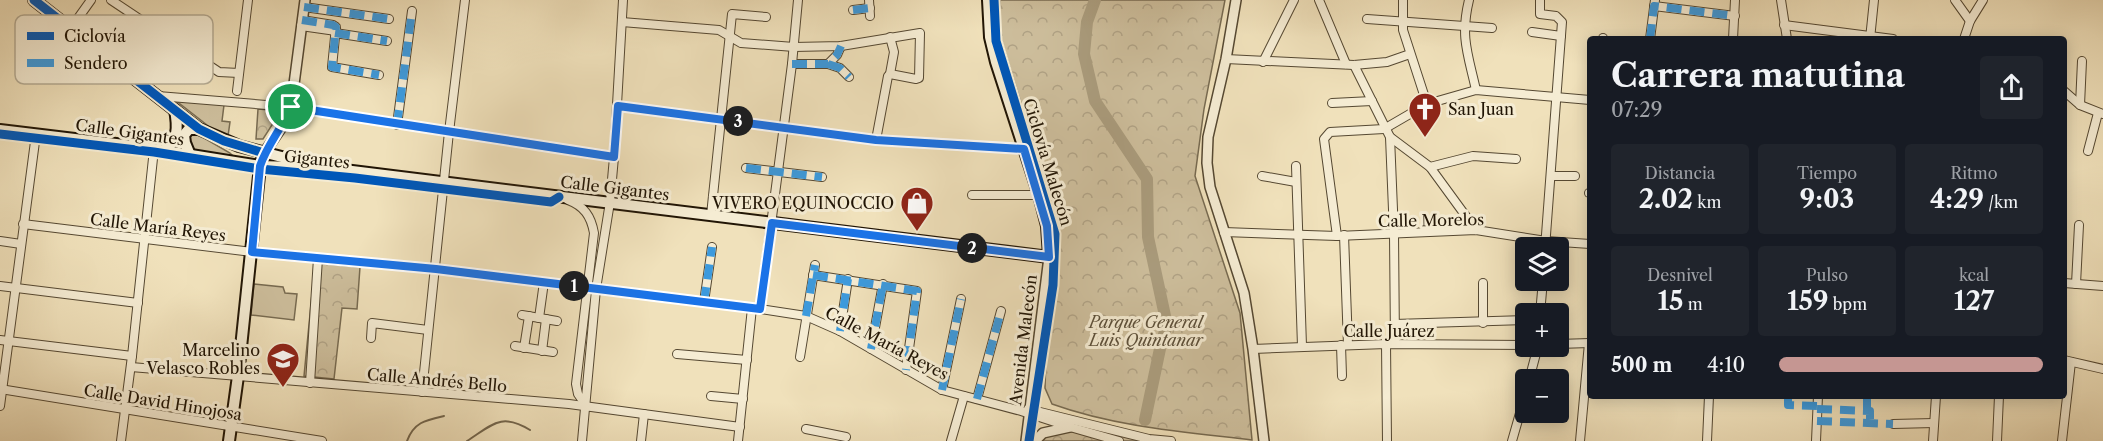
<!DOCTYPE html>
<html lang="es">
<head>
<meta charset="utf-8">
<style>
	:root { --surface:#171b24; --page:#20242c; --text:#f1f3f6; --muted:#9ea1a6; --accent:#c59692 }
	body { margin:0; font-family:"Libre Caslon Text",serif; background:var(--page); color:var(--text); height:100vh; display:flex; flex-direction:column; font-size:22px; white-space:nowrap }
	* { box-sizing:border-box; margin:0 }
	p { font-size:20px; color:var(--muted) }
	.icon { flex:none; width:33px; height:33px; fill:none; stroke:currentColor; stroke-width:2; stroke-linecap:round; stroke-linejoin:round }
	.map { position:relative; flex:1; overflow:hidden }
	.sheet { position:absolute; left:1587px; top:36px; width:480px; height:363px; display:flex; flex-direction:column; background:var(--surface); border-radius:6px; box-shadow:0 3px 15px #0003 }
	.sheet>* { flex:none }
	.tools { position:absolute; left:1515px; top:237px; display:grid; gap:12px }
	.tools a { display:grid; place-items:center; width:54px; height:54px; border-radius:6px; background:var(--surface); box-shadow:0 3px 15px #0003; font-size:30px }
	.pin { position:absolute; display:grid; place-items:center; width:51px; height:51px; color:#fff; margin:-26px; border:3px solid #fff; border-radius:50%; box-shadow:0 2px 6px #0007 }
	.km { position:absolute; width:30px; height:30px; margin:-15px; border-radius:50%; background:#222; color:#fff; font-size:16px; line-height:30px; text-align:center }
	.round { display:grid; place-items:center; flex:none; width:63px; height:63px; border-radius:6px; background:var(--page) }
	.headline { display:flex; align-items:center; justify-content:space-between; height:102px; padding:0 24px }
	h1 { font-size:33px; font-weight:800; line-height:45px }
	.metrics { display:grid; grid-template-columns:repeat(3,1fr); gap:9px; height:102px; padding:6px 24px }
	.metrics div { display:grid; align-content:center; border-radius:6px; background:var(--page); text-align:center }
	.metrics b { font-size:26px; font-weight:800 }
	.metrics small { font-size:16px; font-weight:400 }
	.metrics p { font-size:16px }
	ul { padding:0 24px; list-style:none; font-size:20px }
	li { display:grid; grid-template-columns:96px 72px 1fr; align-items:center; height:45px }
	li i { height:15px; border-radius:8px; background:var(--accent) }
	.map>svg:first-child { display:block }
	.grass { fill:#cdbe9c; stroke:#776a50; stroke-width:1.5 }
	.park { fill:url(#park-crowns); stroke:#776a50; stroke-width:1.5 }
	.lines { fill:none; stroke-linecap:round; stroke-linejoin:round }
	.stream { stroke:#73664d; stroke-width:2 }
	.river { stroke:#aa9c7d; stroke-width:12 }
	.minor-casing { stroke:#554832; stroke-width:10 }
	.tertiary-casing { stroke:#554832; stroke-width:12 }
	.secondary-casing { stroke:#211505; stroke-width:14 }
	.minor { stroke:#f5ecd3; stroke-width:8 }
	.tertiary { stroke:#f5ecd3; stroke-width:9 }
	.secondary { stroke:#f5ecd3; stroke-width:10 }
	.quiet { stroke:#3c9add; stroke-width:8; stroke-dasharray:15 8; stroke-linecap:butt }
	.cycleway-casing { stroke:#f5ecd3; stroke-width:13 }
	.cycleway { stroke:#0057b8; stroke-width:9 }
	.route-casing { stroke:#fff; stroke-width:12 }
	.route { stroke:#1a73e8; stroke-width:8 }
	.labels { text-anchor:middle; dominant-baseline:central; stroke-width:6; stroke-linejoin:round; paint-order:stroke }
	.poi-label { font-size:16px; fill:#211505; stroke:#f5ecd3; text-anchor:end }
	.street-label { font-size:16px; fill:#211505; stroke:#f5ecd3 }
	.park-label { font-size:16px; font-style:italic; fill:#5d503a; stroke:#f5ecd3 }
	.key { fill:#f5ecd3; stroke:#b5ac95; stroke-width:1.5 }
	.key-label { font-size:16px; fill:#211505 }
</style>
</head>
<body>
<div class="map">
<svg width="2103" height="441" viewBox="0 0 2103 441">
	<defs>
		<pattern id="park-crowns" width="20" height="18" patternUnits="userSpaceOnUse" patternTransform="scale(1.5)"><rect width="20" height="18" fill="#cdbe9c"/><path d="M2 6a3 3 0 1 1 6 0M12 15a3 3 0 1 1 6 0" fill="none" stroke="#b0a285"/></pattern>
	</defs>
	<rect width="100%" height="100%" fill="#f0e1bb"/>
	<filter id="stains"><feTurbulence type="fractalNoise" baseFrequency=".00333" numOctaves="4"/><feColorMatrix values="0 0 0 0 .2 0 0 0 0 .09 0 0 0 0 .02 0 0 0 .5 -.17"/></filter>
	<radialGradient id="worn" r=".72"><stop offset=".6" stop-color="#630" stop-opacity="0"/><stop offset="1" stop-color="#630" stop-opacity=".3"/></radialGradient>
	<g class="grass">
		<polygon points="175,100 224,105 222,121 230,122 228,136 216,132"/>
		<polygon points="254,284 283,287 285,293 297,294 294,320 251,315"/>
	</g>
	<g class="park">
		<path d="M1000,0H1225L1204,109L1195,176L1240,313L1252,440C1185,432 1116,427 1052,404L1045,388L1046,357L1058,280L1059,237L1048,189L1000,36Z"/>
		<polygon points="258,109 281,111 263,139 256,139"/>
		<polygon points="192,131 230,153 234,157 192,150 188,134"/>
		<polygon points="315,263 360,267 357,309 342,308 334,379 304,376"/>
		<polygon points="1065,426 1164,441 1036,441"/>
	</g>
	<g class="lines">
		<g class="stream">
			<path d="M407,441C414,422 426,420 444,416"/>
			<path d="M467,441C492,425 501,412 530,430"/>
		</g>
		<polyline class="river" points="1095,0 1087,22 1084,54 1095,101 1147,179 1148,237 1167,325 1161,344 1145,420"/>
		<defs>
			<g id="minor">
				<polyline points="111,0 219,72 239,73"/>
				<polyline points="869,0 870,16"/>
				<polyline points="1319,0 1346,64"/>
				<polyline points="1403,0 1403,30 1427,104"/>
				<path d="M1469,0C1460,37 1468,54 1476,90"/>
				<polyline points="1540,0 1540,14 1556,16 1562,22 1545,248"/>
				<polyline points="1781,0 1787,39"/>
				<polyline points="1955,0 1970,21"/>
				<polyline points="1654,6 1735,16"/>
				<polyline points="304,7 389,19"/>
				<polyline points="853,10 870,8"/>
				<polyline points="1367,19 1492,28"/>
				<polyline points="302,20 333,25 336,27 332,67 379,75"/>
				<polyline points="622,22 719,30 741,43 794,47 841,46 920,33 919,78 916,79 890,74 888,76 876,140"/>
				<polyline points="1784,25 1893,39"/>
				<polyline points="301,26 336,31"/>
				<polyline points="71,28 91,0"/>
				<polyline points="1532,32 1561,36"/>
				<polyline points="335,33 387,41"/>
				<polyline points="890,37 894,52 890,74"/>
				<polyline points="1603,39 1603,38"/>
				<polyline points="1650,39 1655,0"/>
				<polyline points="1733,39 1735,0"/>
				<polyline points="1870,39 1874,0"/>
				<polyline points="1964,39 1970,21 1983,0"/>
				<polyline points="1226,59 1354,65 1387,62 1410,54"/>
				<polyline points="1263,62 1294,0"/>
				<polyline points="792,64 828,64 837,55 841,46"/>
				<polyline points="828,64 840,68 849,77"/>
				<polyline points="1354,65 1390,137 1430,167 1476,230"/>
				<polyline points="237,91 248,0"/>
				<polyline points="2064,91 2080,105 2103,114"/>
				<polyline points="158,96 291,107 614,157"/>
				<polyline points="1332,103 1372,101"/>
				<polyline points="2080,105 2082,61"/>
				<polyline points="618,106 876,140 1025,149"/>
				<polyline points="397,125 412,11"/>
				<polyline points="1390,137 1394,234 1395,344"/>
				<polyline points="2088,151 2098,113"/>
				<polyline points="1296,166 1302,346"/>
				<polyline points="1430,167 1473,156 1516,159"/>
				<polyline points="746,168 822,177"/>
				<polyline points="1262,176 1296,182"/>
				<polyline points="1551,176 1575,176"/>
				<polyline points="1589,193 1590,193"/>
				<polyline points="972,195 1039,195"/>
				<path d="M568,200C584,206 591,216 594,233L576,384L578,394L587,407"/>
				<polyline points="711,215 732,14 766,17"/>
				<polyline points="23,224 252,252 436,269 760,309 806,316 840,331 942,390 1021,411 1070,427 1119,441"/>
				<polyline points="1224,232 1337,236 1476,230 1546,241 1590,244"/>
				<polyline points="1344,235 1348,345"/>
				<polyline points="1337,236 1324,139 1330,132 1384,129 1427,104 1476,90 1590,100"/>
				<polyline points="0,241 21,244"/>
				<polyline points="813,275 917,291 906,370"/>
				<polyline points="1483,283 1483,323"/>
				<polyline points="2064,283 2103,286"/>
				<polyline points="2076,284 2079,225"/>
				<polyline points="0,286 138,303"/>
				<polyline points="704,302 712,247"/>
				<polyline points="760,309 792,64 798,0"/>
				<polyline points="1540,314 1543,280"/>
				<polyline points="522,315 557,321"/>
				<polyline points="539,318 544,282"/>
				<polyline points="1394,324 1526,320"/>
				<polyline points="840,331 848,279"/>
				<polyline points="371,338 372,323 428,330"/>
				<polyline points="0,340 132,356"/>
				<polyline points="1386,344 1387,441"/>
				<polyline points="1558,344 1590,343"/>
				<polyline points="1341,345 1342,376"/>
				<polyline points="515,346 553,352"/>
				<polyline points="524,348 529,316"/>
				<polyline points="871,349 883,284"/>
				<polyline points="1253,349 1386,344 1526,345"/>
				<polyline points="542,351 546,319"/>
				<polyline points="677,354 747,360"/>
				<polyline points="800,357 815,265"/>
				<polyline points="2064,360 2103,369"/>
				<polyline points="131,367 569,404 740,427"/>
				<polyline points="1529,380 1538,346"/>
				<polyline points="310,383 318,258"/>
				<polyline points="0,389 322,441"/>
				<polyline points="942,390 961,299"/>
				<polyline points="422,392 449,132 465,0"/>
				<polyline points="711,396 743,399"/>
				<polyline points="977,399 1001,311"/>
				<polyline points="0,406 36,134"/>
				<polyline points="1028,409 1149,439 1171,441"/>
				<polyline points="1893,424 1934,423"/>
				<polyline points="806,429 846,437"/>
				<polyline points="121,441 132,356 154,149"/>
				<polyline points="582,441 596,289 610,202 614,157 623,0"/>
				<polyline points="641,441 644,414"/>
				<polyline points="738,441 752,308"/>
				<polyline points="951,441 964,396"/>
				<polyline points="1512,441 1526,392"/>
				<polyline points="1580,441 1589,343"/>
				<polyline points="1707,441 1709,396"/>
				<polyline points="1816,441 1818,396"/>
				<polyline points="1933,441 1936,396"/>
				<polyline points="1997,441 1999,396"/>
				<polyline points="2062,441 2071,362"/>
			</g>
			<g id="tertiary">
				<polyline points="1236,0 1226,59 1208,137 1207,163 1210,187 1244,293 1253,349 1264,441"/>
				<polyline points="264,153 284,124 291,107 305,0"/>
				<polyline points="1026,441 1049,257"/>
				<polyline points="1035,441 1043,433 1070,427"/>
			</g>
			<g id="secondary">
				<polyline points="34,0 199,129 239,146 305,163"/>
				<polyline points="0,130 141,147 260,166 328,168 1049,257 1047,226 1039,195 996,62 990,37 988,0"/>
				<path d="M163,151C179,141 178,126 175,110"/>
				<polyline points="190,155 185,143 184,135 189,129 199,129"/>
				<polyline points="229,441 238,376 260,166 262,159"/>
			</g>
		</defs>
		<use href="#minor" class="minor-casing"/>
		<use href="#tertiary" class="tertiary-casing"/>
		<use href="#secondary" class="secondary-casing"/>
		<use href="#minor" class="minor"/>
		<use href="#tertiary" class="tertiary"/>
		<use href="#secondary" class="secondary"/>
		<g class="quiet">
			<polyline points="304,7 389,19"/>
			<polyline points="853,10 870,8"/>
			<polyline points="302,20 333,25 336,27 332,67 379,75"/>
			<polyline points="335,33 387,41"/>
			<polyline points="1650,39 1654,6 1735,16"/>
			<polyline points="792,64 828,64 837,55 841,46"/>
			<polyline points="828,64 840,68 849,77"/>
			<polyline points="397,125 412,11"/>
			<polyline points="746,168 822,177"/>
			<polyline points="1589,193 1590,193"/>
			<polyline points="813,275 917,291 906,370"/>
			<polyline points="704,302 712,247"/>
			<polyline points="806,316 815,265"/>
			<polyline points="840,331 848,279"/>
			<polyline points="871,349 883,284"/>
			<polyline points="942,390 961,299"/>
			<polyline points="1788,396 1788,405 1817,406"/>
			<polyline points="1867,396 1867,411"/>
			<polyline points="977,399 1001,311"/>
			<polyline points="1817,409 1870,411 1870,424"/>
			<polyline points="1817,421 1893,424"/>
		</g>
		<defs>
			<g id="cycleway">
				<polyline points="34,0 199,129 224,141 264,153"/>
				<polyline points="994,0 996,41 1055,234 1053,285 1029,441"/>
				<polyline points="0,134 154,152 260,169 355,178 551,202 559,197"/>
			</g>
		</defs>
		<use href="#cycleway" class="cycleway-casing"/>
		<use href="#cycleway" class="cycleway"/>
	</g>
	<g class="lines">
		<defs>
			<path id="route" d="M618,106L876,140L1024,149L1047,226L1049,257L772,223L760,309L436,269L252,252L260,166C267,145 282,128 291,107L614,157Z"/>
		</defs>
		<use href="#route" class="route-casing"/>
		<use href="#route" class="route"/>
	</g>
	<defs>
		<symbol id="church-pin" viewBox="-11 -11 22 30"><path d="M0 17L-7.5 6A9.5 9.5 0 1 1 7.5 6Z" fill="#8f2418" stroke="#f5ecd3"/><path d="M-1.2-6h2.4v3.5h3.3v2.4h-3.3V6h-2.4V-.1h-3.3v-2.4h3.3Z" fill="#fff"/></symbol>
		<symbol id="shop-pin" viewBox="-11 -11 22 30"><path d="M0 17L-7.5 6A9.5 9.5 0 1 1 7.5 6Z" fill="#8f2418" stroke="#f5ecd3"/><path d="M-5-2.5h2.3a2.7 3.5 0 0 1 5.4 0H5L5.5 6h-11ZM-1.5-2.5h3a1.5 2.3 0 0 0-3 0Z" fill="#fff"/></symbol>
		<symbol id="school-pin" viewBox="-11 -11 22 30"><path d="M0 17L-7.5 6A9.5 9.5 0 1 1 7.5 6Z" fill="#8f2418" stroke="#f5ecd3"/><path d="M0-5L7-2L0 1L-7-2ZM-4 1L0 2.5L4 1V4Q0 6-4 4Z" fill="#fff"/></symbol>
	</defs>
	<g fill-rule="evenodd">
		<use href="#church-pin" x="1406" y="90" width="38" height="52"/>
		<use href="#shop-pin" x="898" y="184" width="38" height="52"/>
		<use href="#school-pin" x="264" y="340" width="38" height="52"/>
	</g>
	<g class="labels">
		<g class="poi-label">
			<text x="1448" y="109" text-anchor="start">San Juan</text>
			<text x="894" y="203">VIVERO EQUINOCCIO</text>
			<text x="260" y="350">Marcelino<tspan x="260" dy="18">Velasco Robles</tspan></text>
		</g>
		<g class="street-label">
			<text transform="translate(130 132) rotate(8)">Calle Gigantes</text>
			<text transform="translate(317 159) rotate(6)">Gigantes</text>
			<text transform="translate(1048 162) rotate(73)">Ciclovía Malecón</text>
			<text transform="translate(615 188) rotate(7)">Calle Gigantes</text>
			<text transform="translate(1431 220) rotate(-1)">Calle Morelos</text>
			<text transform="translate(158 227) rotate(7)">Calle María Reyes</text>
			<text x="1389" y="331">Calle Juárez</text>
			<text transform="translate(1023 340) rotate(-83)">Avenida Malecón</text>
			<text transform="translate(887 343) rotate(28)">Calle María Reyes</text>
			<text transform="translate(437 380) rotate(5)">Calle Andrés Bello</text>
			<text transform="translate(163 402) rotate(9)">Calle David Hinojosa</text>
		</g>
		<g class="park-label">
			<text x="1146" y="322">Parque General<tspan x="1146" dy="18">Luis Quintanar</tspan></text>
		</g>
	</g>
	<rect x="15" y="15" width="198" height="69" rx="9" class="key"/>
	<rect x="27" y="32" width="27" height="8" fill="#0057b8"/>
	<rect x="27" y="59" width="27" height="8" fill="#3c9add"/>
	<g class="key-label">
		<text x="64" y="42">Ciclovía</text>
		<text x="64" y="69">Sendero</text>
	</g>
	<rect width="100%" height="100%" filter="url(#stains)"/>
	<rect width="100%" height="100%" fill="url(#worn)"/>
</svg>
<div class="tools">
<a><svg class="icon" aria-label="layers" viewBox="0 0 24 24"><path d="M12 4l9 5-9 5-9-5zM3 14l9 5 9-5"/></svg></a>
<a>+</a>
<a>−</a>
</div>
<div class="pin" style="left:291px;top:107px;background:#1e9e55"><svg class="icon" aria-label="arrive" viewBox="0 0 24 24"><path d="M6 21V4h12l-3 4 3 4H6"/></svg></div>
<b class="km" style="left:574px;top:286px">1</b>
<b class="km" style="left:972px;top:248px">2</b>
<b class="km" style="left:738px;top:121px">3</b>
<section class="sheet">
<div class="headline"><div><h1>Carrera matutina</h1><p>07:29</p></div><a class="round"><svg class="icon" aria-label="share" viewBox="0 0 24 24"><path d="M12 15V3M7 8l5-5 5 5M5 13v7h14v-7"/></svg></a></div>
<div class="metrics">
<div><p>Distancia</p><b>2.02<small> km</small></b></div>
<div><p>Tiempo</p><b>9:03</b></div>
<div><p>Ritmo</p><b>4:29<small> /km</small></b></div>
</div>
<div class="metrics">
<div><p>Desnivel</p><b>15<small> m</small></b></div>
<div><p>Pulso</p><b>159<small> bpm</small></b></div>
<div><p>kcal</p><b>127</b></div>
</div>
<ul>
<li><b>500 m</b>4:10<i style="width:100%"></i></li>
</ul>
</section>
</div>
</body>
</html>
